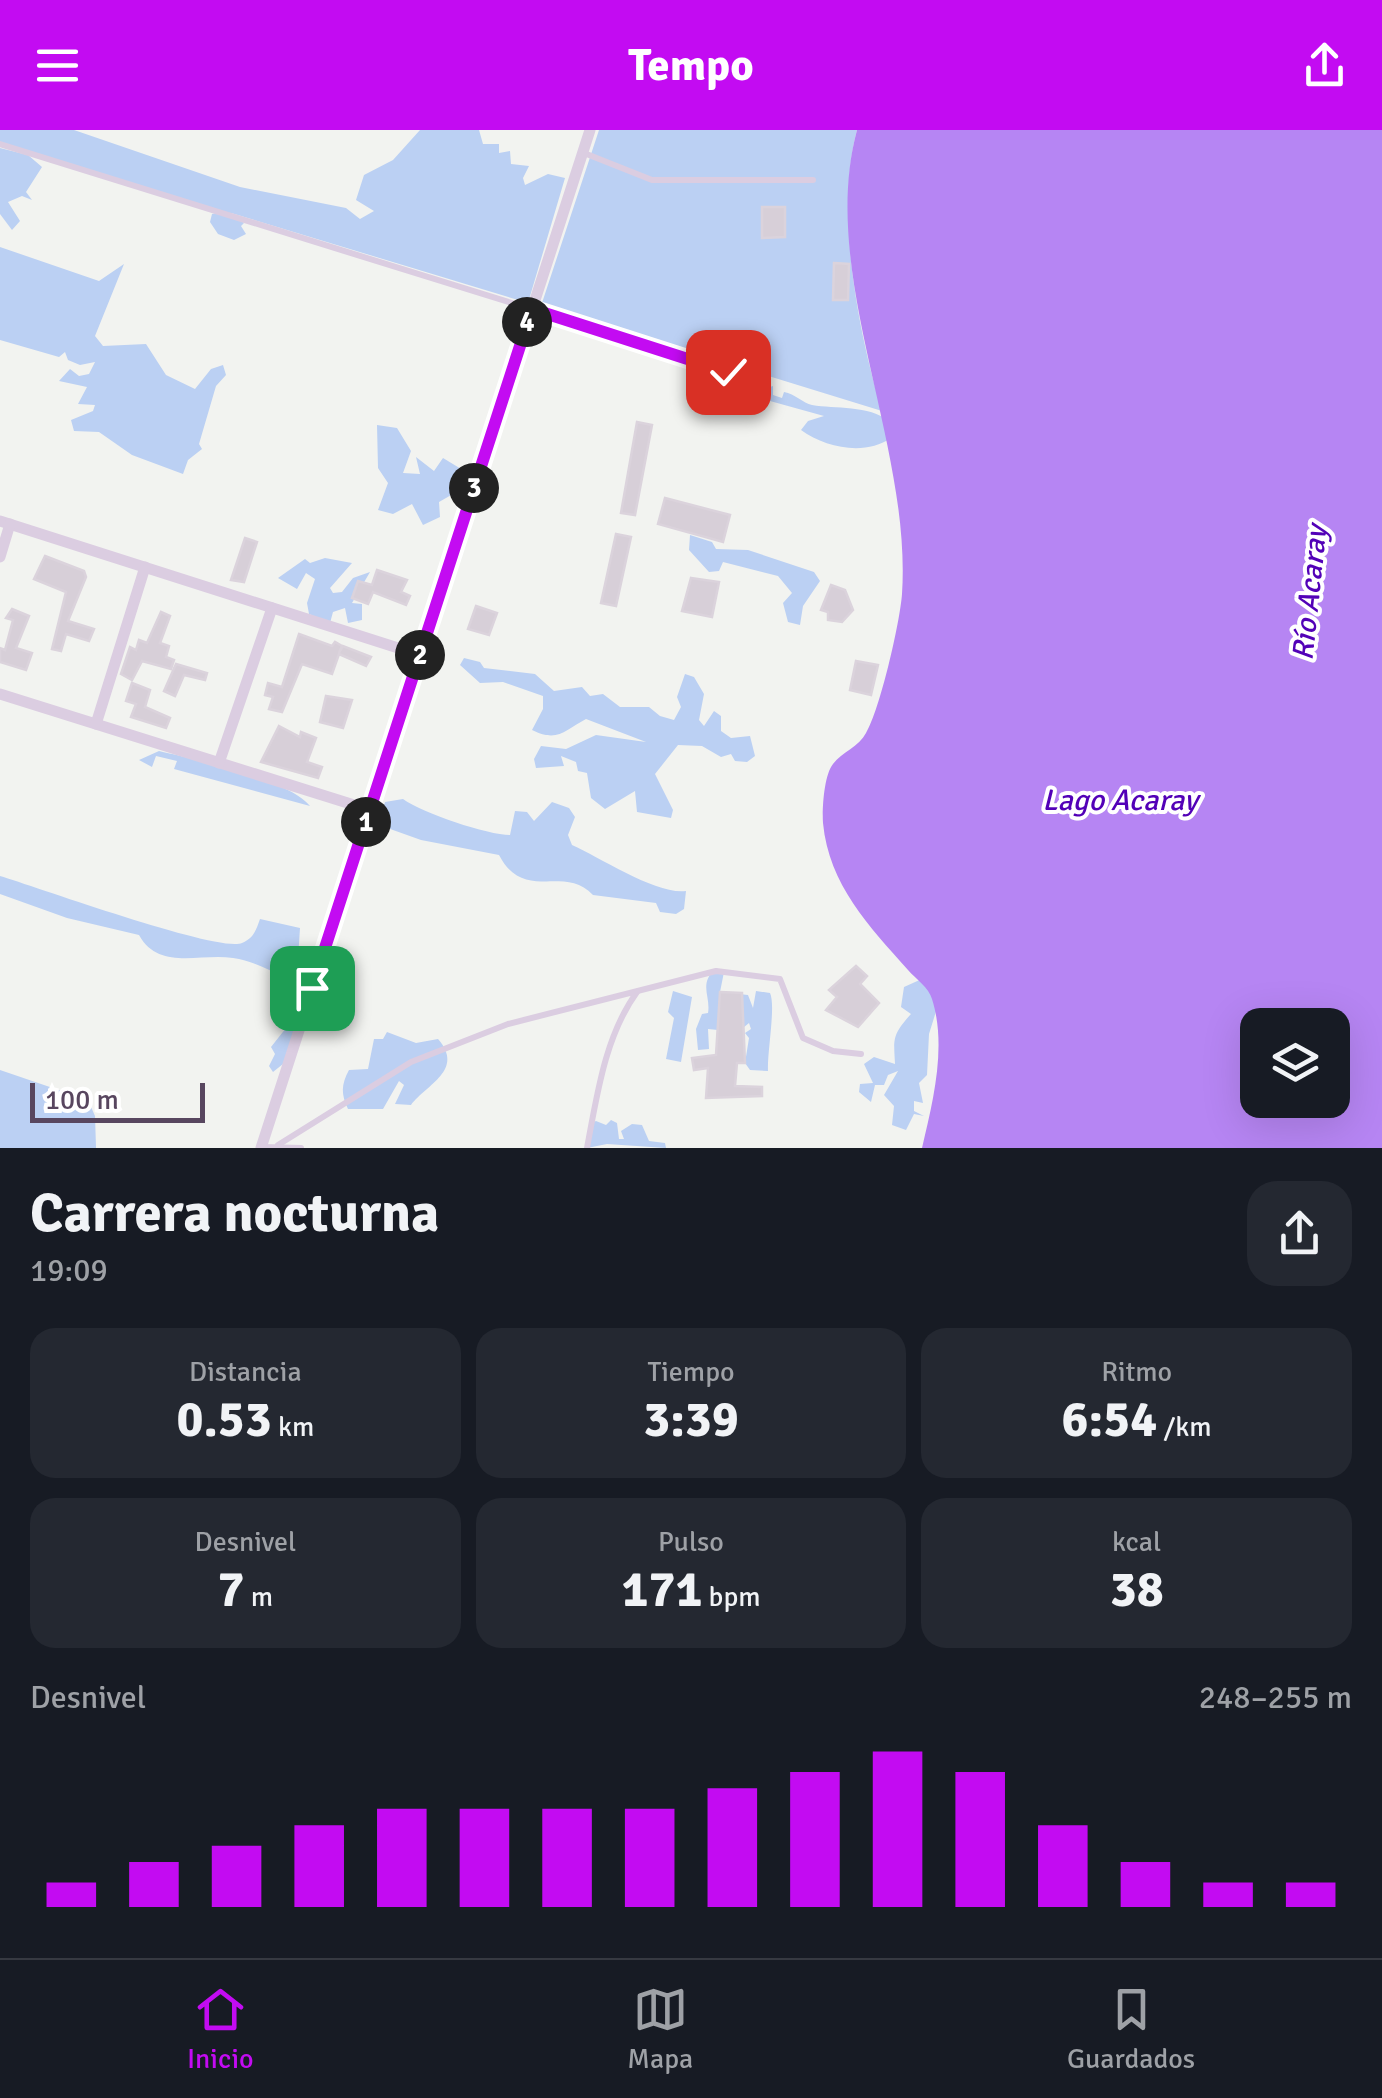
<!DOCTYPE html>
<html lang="es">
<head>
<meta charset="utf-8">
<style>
	:root { --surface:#171b24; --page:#242831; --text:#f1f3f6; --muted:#9ea1a6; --line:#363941; --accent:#c30bf2 }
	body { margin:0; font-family:Signika,sans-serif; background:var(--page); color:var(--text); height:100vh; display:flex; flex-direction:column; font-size:38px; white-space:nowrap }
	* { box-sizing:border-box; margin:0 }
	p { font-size:32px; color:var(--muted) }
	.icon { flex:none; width:55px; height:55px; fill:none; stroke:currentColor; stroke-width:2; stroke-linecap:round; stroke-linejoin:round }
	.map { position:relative; height:1018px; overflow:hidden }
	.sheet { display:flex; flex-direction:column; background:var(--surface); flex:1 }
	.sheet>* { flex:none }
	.controls { position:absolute; left:1240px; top:878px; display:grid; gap:20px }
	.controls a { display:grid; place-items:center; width:110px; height:110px; border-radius:20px; background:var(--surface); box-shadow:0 10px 40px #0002; font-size:50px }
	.scale { position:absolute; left:30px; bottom:25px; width:175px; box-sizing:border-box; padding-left:10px; border:5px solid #58465f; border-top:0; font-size:28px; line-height:35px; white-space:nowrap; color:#58465f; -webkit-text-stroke:8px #fff; paint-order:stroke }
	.pin { position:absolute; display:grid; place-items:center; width:85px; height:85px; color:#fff; margin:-42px; border-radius:20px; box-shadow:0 5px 15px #0006 }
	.km { position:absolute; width:50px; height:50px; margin:-25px; border-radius:50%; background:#222; color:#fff; font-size:28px; line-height:50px; text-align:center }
	.round { display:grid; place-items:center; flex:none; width:105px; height:105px; border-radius:30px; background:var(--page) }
	.headline { display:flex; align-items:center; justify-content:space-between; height:170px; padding:0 30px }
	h1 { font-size:55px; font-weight:700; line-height:75px }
	.metrics { display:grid; grid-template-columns:repeat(3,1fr); gap:15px; height:170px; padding:10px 30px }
	.metrics div { display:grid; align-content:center; border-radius:25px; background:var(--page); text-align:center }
	.metrics b { font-size:50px; font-weight:700 }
	.metrics small { font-size:28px; font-weight:400 }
	.metrics p { font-size:28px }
	.chart { height:280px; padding:20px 30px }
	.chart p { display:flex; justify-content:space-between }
	.chart svg { width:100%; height:180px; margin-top:10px; stroke:var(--accent); stroke-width:6 }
	header { display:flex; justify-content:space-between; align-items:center; height:130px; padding:0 30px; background:var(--accent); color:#fff; font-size:45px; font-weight:700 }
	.dock { display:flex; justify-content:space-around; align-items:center; height:140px; border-top:2px solid var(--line); background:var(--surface); font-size:28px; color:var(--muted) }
	.dock a { display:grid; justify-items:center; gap:5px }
	.dock .active { color:var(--accent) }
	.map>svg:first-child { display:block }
	.green { fill:#bbd0f3 }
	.water { fill:#b685f3; fill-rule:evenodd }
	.building { fill:#d7cfd8; stroke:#dbd3dc; stroke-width:2.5 }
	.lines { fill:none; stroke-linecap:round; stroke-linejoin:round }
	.lane { stroke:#dbcde1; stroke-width:6 }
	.street { stroke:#dbcde1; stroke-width:11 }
	.route-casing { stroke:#fff; stroke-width:20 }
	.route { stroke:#c30bf2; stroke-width:12 }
	.labels { text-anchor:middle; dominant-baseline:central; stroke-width:8; stroke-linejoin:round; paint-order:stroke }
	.water-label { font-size:30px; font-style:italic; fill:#5201b7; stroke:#fff }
</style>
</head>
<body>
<header><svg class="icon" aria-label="menu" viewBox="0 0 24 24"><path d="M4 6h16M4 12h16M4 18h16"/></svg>Tempo<svg class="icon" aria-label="share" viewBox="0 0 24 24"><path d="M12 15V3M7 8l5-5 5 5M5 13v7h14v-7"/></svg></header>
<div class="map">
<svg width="1382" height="1018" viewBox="0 0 1382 1018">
	<rect width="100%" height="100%" fill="#f2f3f0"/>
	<g class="green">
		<polygon points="0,0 74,0 240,57 346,78 360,89 374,81 356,70 364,45 393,30 420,0 479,0 483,14 499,14 499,23 510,21 511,34 529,36 523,48 525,55 548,44 565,48 528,173 231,83 244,93 241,96 246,104 234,110 218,104 210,92 212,84 222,82 0,12"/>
		<path d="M599,0H857C835,82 858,201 882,281L541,176Z"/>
		<polygon points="0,18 28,25 42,37 26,62 32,70 22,66 8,72 20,91 12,100 0,84"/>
		<polygon points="0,117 99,151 124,134 95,206 103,216 146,214 166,245 195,259 211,239 223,235 226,245 216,256 199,314 202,319 188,330 183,344 132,325 99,302 74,301 71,290 93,281 95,275 78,274 87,257 59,251 70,239 79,246 89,244 95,232 80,235 68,230 65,222 59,227 0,210"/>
		<path d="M773,256V265L782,268L784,262C795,264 803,273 812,275C835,279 869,275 889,291L891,308C865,326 826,318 801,300L808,291L824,286L770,271L757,261Z"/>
		<polygon points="377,295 397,298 411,321 403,343 420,344 416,327 434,341 443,328 471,345 460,360 439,372 440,387 423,395 412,374 393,384 378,380 388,353 378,338"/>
		<polygon points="690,405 712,412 716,419 748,420 814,442 820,451 803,476 800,495 788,492 783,473 792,463 778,446 723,432 719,441 709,442 689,420"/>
		<polygon points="325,428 352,433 330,458 333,463 342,462 353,448 370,442 352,473 362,474 362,490 348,493 345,478 333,482 330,493 309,484 307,473 315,449 306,443 297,459 278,448 305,429 310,433"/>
		<path d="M464,528L480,532L484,538L535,544L554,561L582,557L590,566L603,564L620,577H649L660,586L674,590L681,577L677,567L685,544L694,547L704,564L699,590L704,596L714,581L721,586V601L731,608L750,606L755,626L747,632L735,631L731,624L721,627L702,616L678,615L655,644L673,680L671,688L637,682L635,661L605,679L591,668L587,643L578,641L576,632L561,626L564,636L536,638L534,629L541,616L566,619L596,605L646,612L586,589C565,600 558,613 532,600L543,579V566L503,552L480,553L460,535Z"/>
		<path d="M159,621C194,629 290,650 310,676L174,639L177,631L156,626L152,637L139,630Z"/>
		<path d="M403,669C422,683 488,705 510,705L515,681L527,682L534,691L552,672L569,678L575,687L568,705L572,715C601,728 657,765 686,761L684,779L676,784L660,782L656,773L593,765C564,734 524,773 499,725L421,710L379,695L385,672Z"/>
		<path d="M0,746C37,757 219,823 242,813C254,808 256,800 260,789L300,798L298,829L307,865L283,934L273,942L269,936L275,924L271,917L286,898L279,883L291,871L279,844C264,838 250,830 233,828C199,823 159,841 139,805L67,788L0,764Z"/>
		<path d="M716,838L724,842L720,862L748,865L753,878L756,861L770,863C776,876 767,922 768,941L750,940L745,933L749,908L745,903L751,899L749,893L738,902L708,899L709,919L698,920L696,899L702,884L708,883C711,866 698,854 716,838Z"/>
		<path d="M924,848L938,875L929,904L927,945L919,953L923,973L914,971V981L924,986L914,984L906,1000L892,995L894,976L884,965L898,941L888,945L884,955H875L871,972L859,962L860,954L873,953L864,934L874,927L895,934C894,910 891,906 911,884L901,877L904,857Z"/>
		<polygon points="673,861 692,867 681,932 666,929 674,888 668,882"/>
		<path d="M387,902L416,913L438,909C465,940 427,954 411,975L395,974L404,955L399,951L383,979H348C341,964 341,955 349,940L368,939L374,909H383Z"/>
		<polygon points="0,940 88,970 95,986 96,1018 0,1018"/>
		<polygon points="611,990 617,993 619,1009 624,1009 621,1001 632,994 642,995 649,1011 665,1013 666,1018 607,1014 587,1018 590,994 596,991 606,995"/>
	</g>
	<path class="water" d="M857,0H1382V1018H922C933,971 947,916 932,869C929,858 916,849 908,840C869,796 829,755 823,693C822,679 824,645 833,634C842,622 859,617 866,603C880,580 900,492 902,464C912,313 818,145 857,0ZM1258,895H1332V970H1258Z"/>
	<g class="building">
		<polygon points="762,77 785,77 785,107 762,108"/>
		<polygon points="834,133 849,134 848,170 833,170"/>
		<polygon points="637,292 652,295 635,385 621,383"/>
		<polygon points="665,368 730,385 723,412 658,394"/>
		<polygon points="616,404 631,407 616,476 601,473"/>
		<polygon points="245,408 257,412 244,452 231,450"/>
		<polygon points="45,426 84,441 86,447 68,491 94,499 89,511 66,504 61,521 52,519 66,462 34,449"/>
		<polygon points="377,440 407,450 401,462 410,466 406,475 373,462 368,474 352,468 358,451 372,455"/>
		<polygon points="691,448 719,452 712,487 682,481"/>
		<polygon points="831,455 845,460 853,480 842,492 828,490 828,482 821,480"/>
		<polygon points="476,476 497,483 489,505 468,499"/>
		<polygon points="12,479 29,486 16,518 32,523 26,540 0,532 0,518 5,520 13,490 6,488"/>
		<polygon points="161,482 170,486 160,513 169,516 166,527 174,530 171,539 142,531 132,550 121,544 130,517 136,520 139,510 147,513"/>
		<polygon points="299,504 332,516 335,512 342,516 339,523 343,516 371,527 366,536 339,524 332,544 302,534 282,582 269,579 273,567 265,565 268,553 282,557"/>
		<polygon points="856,531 878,535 871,565 850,560"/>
		<polygon points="176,534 207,543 205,550 184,545 175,566 164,561"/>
		<polygon points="132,553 150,560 145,577 170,588 166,598 131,587 136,574 126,571"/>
		<polygon points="326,566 352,570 343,598 320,592"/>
		<polygon points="279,596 300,607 301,602 316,608 307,632 322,637 318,648 261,632"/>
		<polygon points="856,836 867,846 860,854 879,873 858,897 826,880 837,867 829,860"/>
		<polygon points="720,862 742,863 745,933 737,933 735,956 762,957 762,966 706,968 708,938 694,940 692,928 716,925"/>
	</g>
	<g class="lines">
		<g class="lane">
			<polyline points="0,14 531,179"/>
			<polyline points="584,23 652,50 813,50"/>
			<polyline points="278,1015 411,932 508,894 716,841 780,849 803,908 833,921 861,924"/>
			<polyline points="263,1017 301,1018"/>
			<path d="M587,1018C597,965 605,906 637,862"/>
		</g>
		<g class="street">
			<polyline points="531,179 728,242"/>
			<polyline points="0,391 420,525"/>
			<polyline points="0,427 10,394"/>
			<polyline points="0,564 370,680"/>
			<polyline points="96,594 145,437"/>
			<polyline points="219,633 272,478"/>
			<polyline points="261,1018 590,0"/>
		</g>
	</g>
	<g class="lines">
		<defs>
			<polyline id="route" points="312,858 532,179 728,242"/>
		</defs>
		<use href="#route" class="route-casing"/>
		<use href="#route" class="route"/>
	</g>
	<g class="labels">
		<g class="water-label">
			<text transform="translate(1310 463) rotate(-84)">Río Acaray</text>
			<text x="1120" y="670">Lago Acaray</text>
		</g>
	</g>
</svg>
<div class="controls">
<a><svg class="icon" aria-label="layers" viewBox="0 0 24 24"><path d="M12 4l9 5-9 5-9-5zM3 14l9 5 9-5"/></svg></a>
</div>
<div class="scale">100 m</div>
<div class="pin" style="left:312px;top:858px;background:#1e9e55"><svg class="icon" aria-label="arrive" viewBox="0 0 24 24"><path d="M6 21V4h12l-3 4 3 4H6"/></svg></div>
<div class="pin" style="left:728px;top:242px;background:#d93025"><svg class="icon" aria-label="check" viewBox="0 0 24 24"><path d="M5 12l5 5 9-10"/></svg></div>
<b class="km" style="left:366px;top:692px">1</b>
<b class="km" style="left:420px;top:525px">2</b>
<b class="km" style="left:474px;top:358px">3</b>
<b class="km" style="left:527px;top:192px">4</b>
</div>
<section class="sheet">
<div class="headline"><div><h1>Carrera nocturna</h1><p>19:09</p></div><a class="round"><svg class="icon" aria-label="share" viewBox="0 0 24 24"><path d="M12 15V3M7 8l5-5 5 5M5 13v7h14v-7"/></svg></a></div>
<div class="metrics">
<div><p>Distancia</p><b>0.53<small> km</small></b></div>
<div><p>Tiempo</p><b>3:39</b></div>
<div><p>Ritmo</p><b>6:54<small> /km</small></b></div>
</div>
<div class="metrics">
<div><p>Desnivel</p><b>7<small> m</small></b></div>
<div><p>Pulso</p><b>171<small> bpm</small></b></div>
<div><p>kcal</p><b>38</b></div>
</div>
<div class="chart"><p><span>Desnivel</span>248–255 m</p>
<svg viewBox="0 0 160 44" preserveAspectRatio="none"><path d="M5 44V38M15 44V33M25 44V29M35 44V24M45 44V20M55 44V20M65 44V20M75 44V20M85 44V15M95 44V11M105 44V6M115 44V11M125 44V24M135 44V33M145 44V38M155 44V38"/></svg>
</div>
</section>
<nav class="dock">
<a class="active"><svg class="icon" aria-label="home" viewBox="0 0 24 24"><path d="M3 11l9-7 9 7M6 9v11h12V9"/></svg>Inicio</a>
<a><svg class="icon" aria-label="map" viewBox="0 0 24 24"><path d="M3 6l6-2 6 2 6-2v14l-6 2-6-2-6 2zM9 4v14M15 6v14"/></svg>Mapa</a>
<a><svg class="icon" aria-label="saved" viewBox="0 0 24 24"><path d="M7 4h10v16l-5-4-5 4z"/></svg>Guardados</a>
</nav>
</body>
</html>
